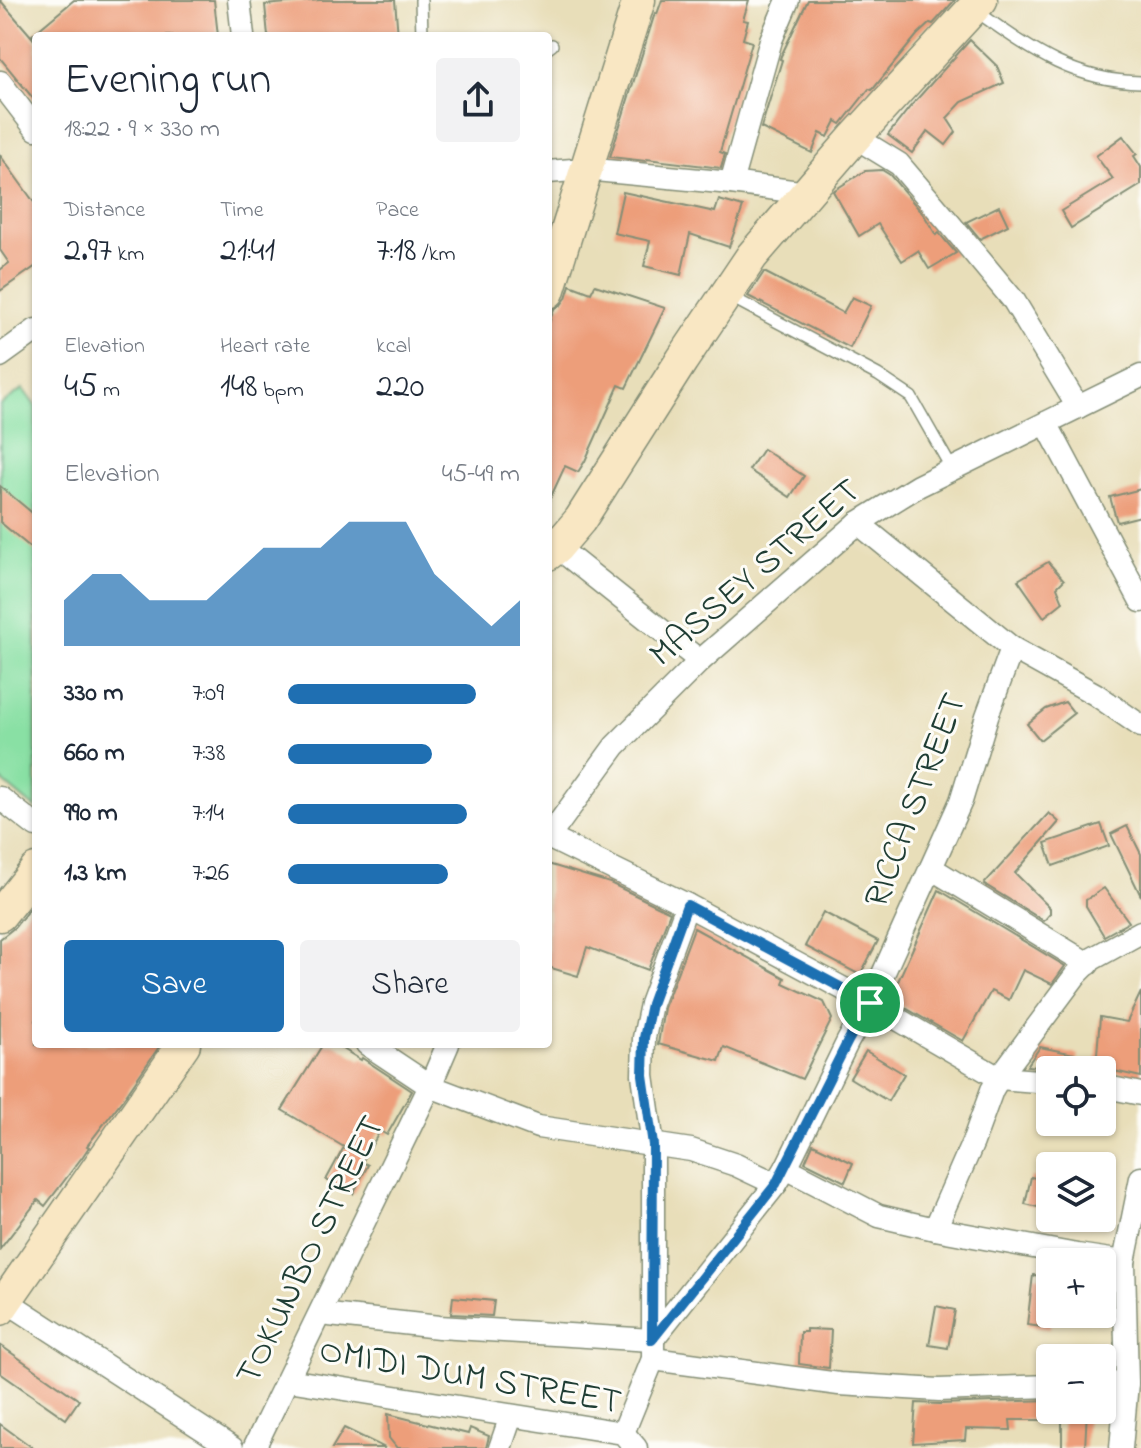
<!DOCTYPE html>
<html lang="en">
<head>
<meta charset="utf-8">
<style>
	:root { --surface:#fff; --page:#f2f2f3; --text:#1f2937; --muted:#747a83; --accent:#1f6fb2 }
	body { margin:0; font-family:"Indie Flower",sans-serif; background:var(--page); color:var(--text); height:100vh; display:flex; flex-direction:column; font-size:30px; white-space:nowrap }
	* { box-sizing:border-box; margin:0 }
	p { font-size:26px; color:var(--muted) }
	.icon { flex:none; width:44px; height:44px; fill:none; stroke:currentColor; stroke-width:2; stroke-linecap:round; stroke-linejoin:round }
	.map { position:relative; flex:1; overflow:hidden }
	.drawer { position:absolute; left:32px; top:32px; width:520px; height:1016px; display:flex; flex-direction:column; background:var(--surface); border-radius:8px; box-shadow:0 2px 6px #0004 }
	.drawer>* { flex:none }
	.controls { position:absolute; left:1036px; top:1056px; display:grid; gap:16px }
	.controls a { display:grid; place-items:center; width:80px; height:80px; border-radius:8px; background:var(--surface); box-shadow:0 2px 6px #0004; font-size:40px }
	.pin { position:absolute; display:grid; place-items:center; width:68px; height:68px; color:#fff; margin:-34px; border:4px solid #fff; border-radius:50%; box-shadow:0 2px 8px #0007 }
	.round { display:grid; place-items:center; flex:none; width:84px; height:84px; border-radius:8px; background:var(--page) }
	.headline { display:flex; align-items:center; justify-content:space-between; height:136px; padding:0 32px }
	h1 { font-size:44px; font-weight:600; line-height:60px }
	.stats { display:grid; grid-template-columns:repeat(3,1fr); gap:12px; height:136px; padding:8px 32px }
	.stats div { display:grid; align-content:center }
	.stats b { font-size:34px; font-weight:600 }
	.stats small { font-size:22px; font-weight:400 }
	.stats p { font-size:22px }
	.chart { height:224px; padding:16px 32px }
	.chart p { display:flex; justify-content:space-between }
	.chart svg { width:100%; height:144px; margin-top:8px; fill:var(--accent); opacity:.7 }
	.button { display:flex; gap:16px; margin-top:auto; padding:16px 32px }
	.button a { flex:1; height:92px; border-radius:8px; background:var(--accent); color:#fff; font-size:32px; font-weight:600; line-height:92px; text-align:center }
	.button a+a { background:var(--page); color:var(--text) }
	ul { padding:0 32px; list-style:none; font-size:26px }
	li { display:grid; grid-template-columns:128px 96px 1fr; align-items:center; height:60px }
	li i { height:20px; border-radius:10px; background:var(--accent) }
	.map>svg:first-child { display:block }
	.grass { fill:#89e0a4; stroke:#548e6c; stroke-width:2 }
	.building { fill:#ed9e7a }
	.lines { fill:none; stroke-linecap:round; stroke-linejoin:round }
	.service-casing { stroke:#848e76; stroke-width:14 }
	.minor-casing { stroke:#848e76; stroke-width:25 }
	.secondary-casing { stroke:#848e76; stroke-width:35 }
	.service { stroke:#fff; stroke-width:11 }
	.minor { stroke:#fff; stroke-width:22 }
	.secondary { stroke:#f9e7c3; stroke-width:32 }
	.route-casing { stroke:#fff; stroke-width:16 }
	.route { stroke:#1f6fb2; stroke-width:10 }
	.labels { text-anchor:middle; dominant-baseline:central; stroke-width:6; stroke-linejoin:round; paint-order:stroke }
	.street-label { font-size:36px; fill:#1f3d34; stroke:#fdfcf7 }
</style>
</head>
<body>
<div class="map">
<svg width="1141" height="1448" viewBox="0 0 1141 1448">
	<rect width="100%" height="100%" fill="#fdfcf7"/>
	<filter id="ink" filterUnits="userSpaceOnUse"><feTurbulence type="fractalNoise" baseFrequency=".0125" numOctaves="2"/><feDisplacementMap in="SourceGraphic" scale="16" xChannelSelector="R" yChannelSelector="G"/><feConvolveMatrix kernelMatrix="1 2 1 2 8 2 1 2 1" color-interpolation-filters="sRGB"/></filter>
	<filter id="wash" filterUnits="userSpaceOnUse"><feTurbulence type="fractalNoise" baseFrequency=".006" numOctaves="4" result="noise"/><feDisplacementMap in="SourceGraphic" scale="32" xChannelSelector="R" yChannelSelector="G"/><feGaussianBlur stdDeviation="1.8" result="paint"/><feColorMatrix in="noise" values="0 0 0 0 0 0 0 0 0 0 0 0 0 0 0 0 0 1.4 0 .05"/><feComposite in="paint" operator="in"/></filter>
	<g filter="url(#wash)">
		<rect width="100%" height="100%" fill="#e8deb9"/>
		<polygon class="grass" points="23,389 36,407 36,809 0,779 0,405"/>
		<g id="blocks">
			<g class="building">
				<polygon points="0,0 31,36 74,0 214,0 218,36 31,36 36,42 36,102 0,58"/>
				<polygon points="320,0 395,0 398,36 268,36 265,5"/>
				<polygon points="662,0 749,0 743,20 748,21 743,39 752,42 720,152 725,154 721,168 647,159 646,161 610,157 655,13 657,14"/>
				<polygon points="808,0 955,0 933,24 930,23 917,35 874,88 872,90 869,89 841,124 836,121 828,137 820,133 812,153 761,128 782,60 780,59 781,56"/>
				<polygon points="970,40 997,66 1004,83 962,102 947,118 956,132 946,145 928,131 912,153 888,135 910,107"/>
				<polygon points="1123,136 1137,154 1134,156 1141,167 1141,185 1071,228 1061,211 1113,179 1096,156"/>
				<polygon points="0,155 36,205 36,266 0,291 0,270 9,263 0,250"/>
				<polygon points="882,170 890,175 924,215 936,235 939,233 956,253 929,269 918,251 902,261 878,224 859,236 833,191 865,171"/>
				<polygon points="623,192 715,212 719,200 743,207 729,247 690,234 681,275 644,266 650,241 614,233"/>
				<polygon points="999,206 1008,225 980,239 966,222"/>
				<polygon points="764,272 843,313 852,297 871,306 850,348 748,296"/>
				<polygon points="570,285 591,293 595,285 665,308 626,388 619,385 585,461 578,472 565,466 548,503 548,326 554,309 561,305 566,298"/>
				<polygon points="763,449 804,476 790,497 749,470"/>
				<polygon points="0,486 36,516 36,552 0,522"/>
				<polygon points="1141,489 1141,516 1117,522 1110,497"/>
				<polygon points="1048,562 1064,580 1057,587 1063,602 1044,617 1018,580"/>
				<polygon points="1065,702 1074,713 1040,740 1027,724 1046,709"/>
				<polygon points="1049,813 1059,822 1015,873 1050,908 1050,914 1044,921 984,884"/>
				<polygon points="1101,824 1109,846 1053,866 1045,843"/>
				<polygon points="1127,826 1141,854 1141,896 1111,834"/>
				<polygon points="548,864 610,883 670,912 648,970 587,947 578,976 548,967"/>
				<polygon points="1104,888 1129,922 1104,936 1086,906 1086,900"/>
				<polygon points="939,890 1065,966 1052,984 1023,970 1009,1000 991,991 963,1041 890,999"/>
				<polygon points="36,900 36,1044 161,1044 123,1099 87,1146 89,1147 83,1156 45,1206 38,1200 0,1249 0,939 15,927"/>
				<polygon points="823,912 878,941 860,975 805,946"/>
				<polygon points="694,928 785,978 783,983 824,1002 832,1019 802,1079 724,1047 719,1061 658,1044 664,1008"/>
				<polygon points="1141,992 1141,1077 1096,1067 1100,1017 1127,1022"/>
				<polygon points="323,1044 335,1044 361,1060 362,1058 412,1091 387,1135 380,1131 362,1162 368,1165 353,1194 326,1180 344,1147 282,1110"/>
				<polygon points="1040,1047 1079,1055 1074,1070 1027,1066"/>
				<polygon points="866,1051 904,1074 888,1101 850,1078"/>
				<polygon points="813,1144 853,1163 845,1182 805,1162"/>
				<polygon points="1031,1177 1050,1181 1050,1210 1025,1204"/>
				<polygon points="1033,1275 1050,1277 1050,1328 1027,1325"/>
				<polygon points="453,1297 494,1301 492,1316 451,1314"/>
				<polygon points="936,1306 955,1310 948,1348 929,1345"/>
				<polygon points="806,1329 831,1330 829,1368 799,1364 800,1332 806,1332"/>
				<polygon points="0,1345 79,1400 66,1419 0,1373"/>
				<polygon points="1050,1400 1050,1420 1010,1420 1011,1430 966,1429 965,1440 913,1443 916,1403 940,1404"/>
				<polygon points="1062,1410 1087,1410 1085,1448 1062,1448"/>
				<polygon points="388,1414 468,1434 470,1428 489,1436 486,1448 397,1448 389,1438"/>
				<polygon points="0,1424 33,1448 0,1448"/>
				<polygon points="344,1428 385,1448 332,1448"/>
			</g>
		</g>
	</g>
	<g filter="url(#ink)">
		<use href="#blocks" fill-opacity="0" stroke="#848e76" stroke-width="2"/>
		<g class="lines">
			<defs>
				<g id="service">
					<polyline points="421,0 422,36"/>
					<path d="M976,11C1030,49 1072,81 1141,82"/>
					<polyline points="548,48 552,45"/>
					<polyline points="729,296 878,375 911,397 952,469"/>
				</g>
				<g id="minor">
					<polyline points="239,0 243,36"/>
					<polyline points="0,82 36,129"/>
					<polyline points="855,137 899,164 950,224 1014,301 1078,407"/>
					<polyline points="548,172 585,169 731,183 807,193"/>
					<polyline points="731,183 771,40 788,0"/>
					<polyline points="0,356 36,330"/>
					<polyline points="1046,423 1141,601"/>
					<polyline points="858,523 1012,648 1095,694 1141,726"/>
					<polyline points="548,544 557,547 700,661"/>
					<polyline points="0,798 36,826"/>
					<polyline points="548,837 687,905 870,1003 999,1078 1050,1082"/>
					<polyline points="548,838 615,746 700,661 858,523 918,486 1141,376"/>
					<polyline points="931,868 1088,964"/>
					<polyline points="367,1044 430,1086 538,1127 691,1150 736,1165 776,1184"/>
					<polyline points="1102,1086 1141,1094"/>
					<polyline points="786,1168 879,1216 935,1229 1077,1255 1124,1262"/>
					<polyline points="935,1229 973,1142 992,1090 999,1078 1075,976 1092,959 1141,932"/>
					<polyline points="0,1297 232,1448"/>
					<polyline points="320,1314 439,1327 652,1340 776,1184 786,1168 848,1041 870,1003 961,801 987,716 1012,648"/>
					<polyline points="653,1359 839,1384 939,1390 1050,1386"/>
					<polyline points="288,1380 623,1433 636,1448"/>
					<polyline points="1102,1384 1127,1383"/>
					<polyline points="623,1433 653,1359 653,1145 643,1075 644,1038 651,1004 687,905"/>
					<polyline points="254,1448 430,1086 448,1044"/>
					<polyline points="500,1448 511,1416"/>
					<polyline points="1121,1448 1127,1383 1124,1262 1141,1178"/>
				</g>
				<g id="secondary">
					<polyline points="548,292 639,0"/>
					<polyline points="548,554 557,547 580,520 682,360 752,256 855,137 981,0"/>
					<polyline points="0,915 36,870"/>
					<polyline points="0,1309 184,1044"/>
				</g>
			</defs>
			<use href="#service" class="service-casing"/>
			<use href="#minor" class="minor-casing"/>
			<use href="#secondary" class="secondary-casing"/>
			<use href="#service" class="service"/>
			<use href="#minor" class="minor"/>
			<use href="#secondary" class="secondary"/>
		</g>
	</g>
	<g class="lines" filter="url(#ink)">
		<defs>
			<polygon id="route" points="687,905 870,1003 848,1041 776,1184 652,1340 653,1145 643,1075 644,1038 651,1004"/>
		</defs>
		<use href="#route" class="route-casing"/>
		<use href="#route" class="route"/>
	</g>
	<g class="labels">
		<g class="street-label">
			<text transform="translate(756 574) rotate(-41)">MASSEY STREET</text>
			<text transform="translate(917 801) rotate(-69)">RICCA STREET</text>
			<text transform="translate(312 1251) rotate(-64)">TOKUNBO STREET</text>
			<text transform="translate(470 1378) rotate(10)">OMIDI DUM STREET</text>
		</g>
	</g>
</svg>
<div class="controls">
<a><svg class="icon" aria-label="locate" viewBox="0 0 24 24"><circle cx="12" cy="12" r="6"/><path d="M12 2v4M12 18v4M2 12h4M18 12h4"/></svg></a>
<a><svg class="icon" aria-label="layers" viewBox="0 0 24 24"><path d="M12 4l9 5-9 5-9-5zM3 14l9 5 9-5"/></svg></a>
<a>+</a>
<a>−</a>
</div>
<div class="pin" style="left:870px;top:1003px;background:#1e9e55"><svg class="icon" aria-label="arrive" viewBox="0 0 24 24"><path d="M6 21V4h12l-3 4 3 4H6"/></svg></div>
<section class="drawer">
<div class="headline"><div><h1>Evening run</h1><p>18:22 · 9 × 330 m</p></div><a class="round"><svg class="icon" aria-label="share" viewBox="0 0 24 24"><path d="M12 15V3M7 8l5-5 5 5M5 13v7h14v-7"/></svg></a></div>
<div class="stats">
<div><p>Distance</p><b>2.97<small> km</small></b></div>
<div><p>Time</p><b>21:41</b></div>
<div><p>Pace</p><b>7:18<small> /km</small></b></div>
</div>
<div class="stats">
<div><p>Elevation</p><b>45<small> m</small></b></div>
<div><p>Heart rate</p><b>148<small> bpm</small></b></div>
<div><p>kcal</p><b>220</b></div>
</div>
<div class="chart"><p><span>Elevation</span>45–49 m</p>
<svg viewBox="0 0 160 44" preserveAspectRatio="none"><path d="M0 44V30L10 22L20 22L30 30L40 30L50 30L60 22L70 14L80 14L90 14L100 6L110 6L120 6L130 22L140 30L150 38L160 30V44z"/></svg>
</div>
<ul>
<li><b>330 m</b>7:09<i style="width:81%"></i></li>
<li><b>660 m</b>7:38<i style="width:62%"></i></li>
<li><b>990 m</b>7:14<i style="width:77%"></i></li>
<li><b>1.3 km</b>7:26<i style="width:69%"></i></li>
</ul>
<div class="button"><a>Save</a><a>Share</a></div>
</section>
</div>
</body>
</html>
